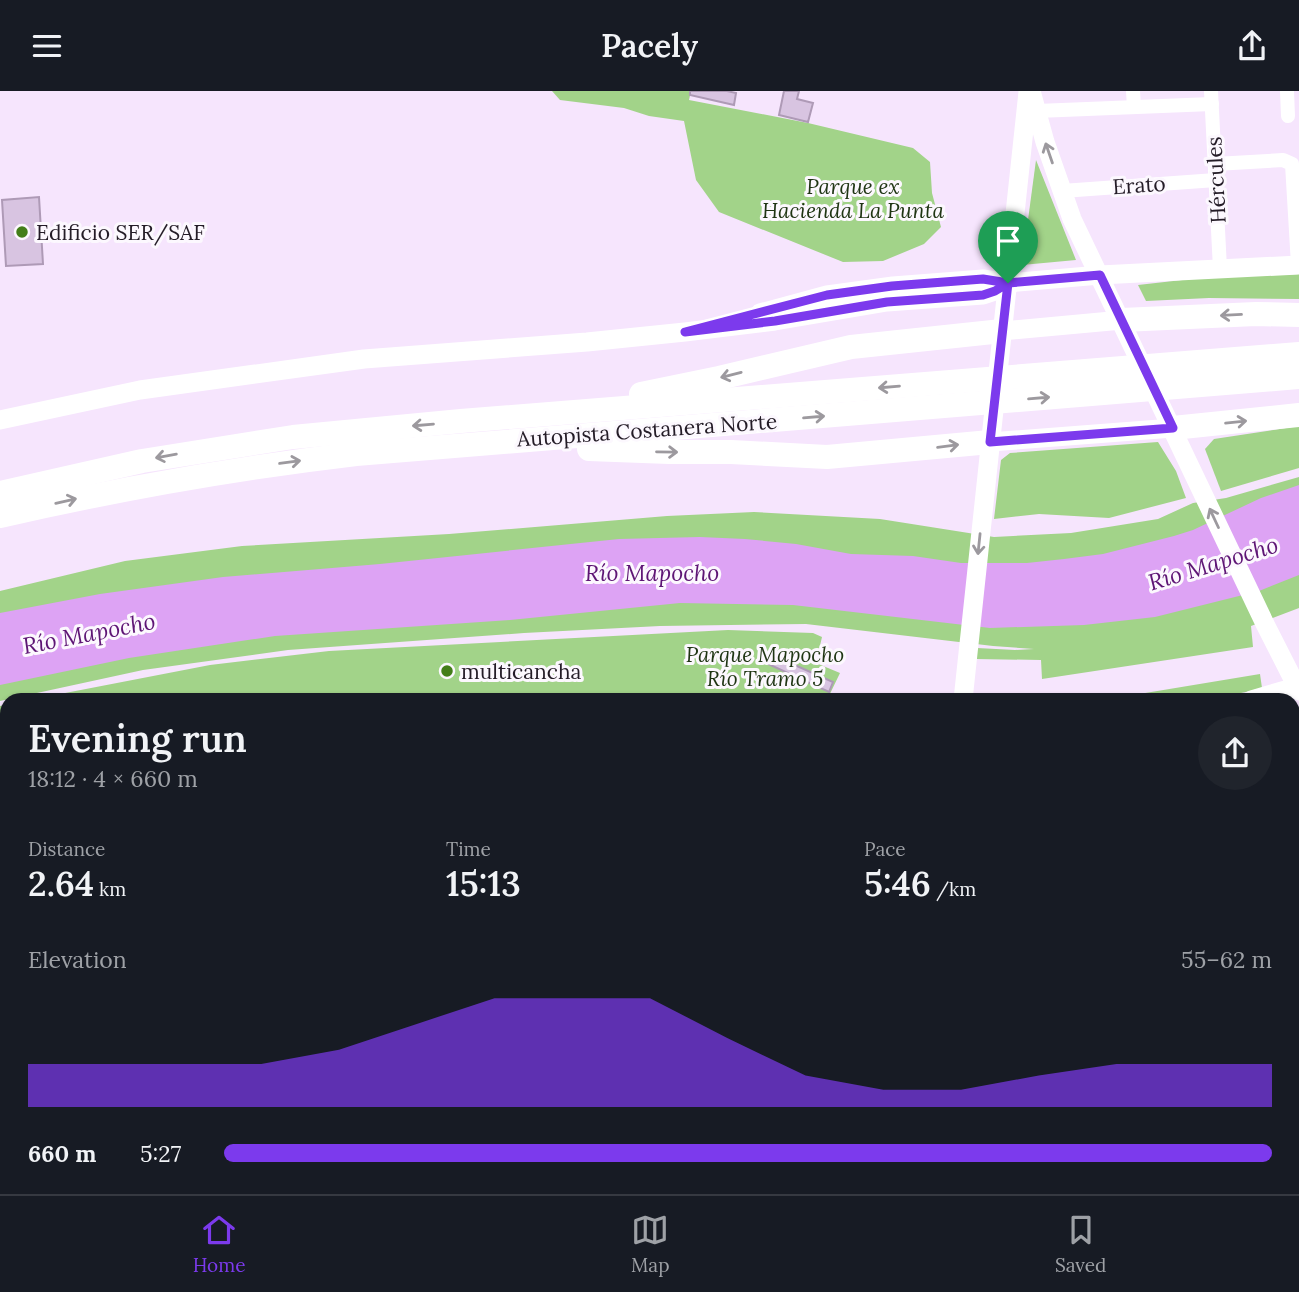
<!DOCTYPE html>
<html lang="en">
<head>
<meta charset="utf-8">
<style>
	:root { --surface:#171b24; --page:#20242c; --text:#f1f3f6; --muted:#9ea1a6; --line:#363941; --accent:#7c3aed }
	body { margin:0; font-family:Lora,serif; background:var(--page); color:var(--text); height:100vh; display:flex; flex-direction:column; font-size:26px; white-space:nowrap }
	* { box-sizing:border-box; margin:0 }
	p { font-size:23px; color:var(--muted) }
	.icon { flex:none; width:38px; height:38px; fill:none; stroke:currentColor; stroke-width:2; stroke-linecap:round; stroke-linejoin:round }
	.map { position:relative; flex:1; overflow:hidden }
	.drawer { position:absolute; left:0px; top:602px; width:1300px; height:502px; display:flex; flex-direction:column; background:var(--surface); border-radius:21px 21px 0 0; box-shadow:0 2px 5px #0004 }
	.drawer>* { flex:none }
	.pin { position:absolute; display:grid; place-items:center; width:60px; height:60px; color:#fff; margin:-72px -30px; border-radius:50% 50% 50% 0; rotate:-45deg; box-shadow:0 0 7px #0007 }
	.pin .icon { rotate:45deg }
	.round { display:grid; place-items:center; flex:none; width:74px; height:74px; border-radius:37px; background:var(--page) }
	.head { display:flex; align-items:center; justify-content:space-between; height:119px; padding:0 28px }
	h1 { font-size:38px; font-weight:600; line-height:52px }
	.figures { display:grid; grid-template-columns:repeat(3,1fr); gap:10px; height:119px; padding:7px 28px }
	.figures div { display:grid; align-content:center }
	.figures b { font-size:35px; font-weight:600 }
	.figures small { font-size:19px; font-weight:400 }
	.figures p { font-size:19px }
	.chart { height:196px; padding:14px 28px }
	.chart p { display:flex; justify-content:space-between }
	.chart svg { width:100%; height:126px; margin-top:7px; fill:var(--accent); opacity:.7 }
	ul { padding:0 28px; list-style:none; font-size:23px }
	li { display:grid; grid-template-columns:112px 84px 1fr; align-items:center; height:52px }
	li i { height:18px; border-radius:9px; background:var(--accent) }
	header { display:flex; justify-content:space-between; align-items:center; height:91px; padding:0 28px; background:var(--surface); font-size:32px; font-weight:600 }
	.tabs { display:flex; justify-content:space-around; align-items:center; height:98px; border-top:2px solid var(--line); background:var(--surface); font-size:19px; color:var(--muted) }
	.tabs a { display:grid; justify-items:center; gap:4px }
	.tabs .on { color:var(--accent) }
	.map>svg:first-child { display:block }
	.green { fill:#a2d389 }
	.water { fill:#dda3f4 }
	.building { fill:#d8c4e1; stroke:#ae9ab6; stroke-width:2 }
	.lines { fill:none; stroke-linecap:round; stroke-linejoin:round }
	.street { stroke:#fff; stroke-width:14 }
	.secondary { stroke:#fff; stroke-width:19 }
	.highway { stroke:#fff; stroke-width:24 }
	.oneway { stroke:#9c999e }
	.route-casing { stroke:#fff; stroke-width:14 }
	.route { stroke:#7c3aed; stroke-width:9 }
	.poi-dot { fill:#437e19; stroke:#fcf8fe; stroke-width:2.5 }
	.labels { text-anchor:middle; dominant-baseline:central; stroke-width:6; stroke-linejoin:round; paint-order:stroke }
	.street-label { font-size:21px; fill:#241c27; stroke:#fcf8fe }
	.park-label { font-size:21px; font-style:italic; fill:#1f3513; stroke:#fcf8fe }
	.poi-label { font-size:21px; fill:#241c27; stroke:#fcf8fe; text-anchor:start }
	.water-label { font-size:23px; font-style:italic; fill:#5e1575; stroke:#fcf8fe }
</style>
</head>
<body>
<header><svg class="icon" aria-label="menu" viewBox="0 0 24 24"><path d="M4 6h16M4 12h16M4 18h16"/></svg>Pacely<svg class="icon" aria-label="share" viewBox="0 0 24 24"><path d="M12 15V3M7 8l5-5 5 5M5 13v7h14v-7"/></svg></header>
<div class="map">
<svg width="1299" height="1103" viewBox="0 0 1299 1103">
	<rect width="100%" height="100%" fill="#f6e5fd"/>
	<g class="green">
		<polygon points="552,0 691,0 689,9 808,32 913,57 930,71 932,102 941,136 924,153 883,170 843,171 719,121 696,89 684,30 649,25 624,17 560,9"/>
		<polygon points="1036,69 1076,169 1022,174"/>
		<polygon points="1299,183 1299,208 1209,207 1146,210 1138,194 1200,187"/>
		<polygon points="1299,335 1299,377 1221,400 1205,358 1214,348"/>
		<polygon points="1158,351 1176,380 1186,407 1109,427 1039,423 994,428 1001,369 1010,362"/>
		<polygon points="1299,386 1299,517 1251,535 1253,556 1042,588 1041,569 976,568 977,557 1015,559 1034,558 993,555 806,533 660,535 524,542 288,559 143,579 0,610 0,500 125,470 242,455 449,443 667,425 754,421 880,428 994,446 1071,442 1158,428 1193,412 1226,407"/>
		<polygon points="728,539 813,542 822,546 816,572 840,582 827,609 29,609 210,574 329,560"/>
		<path d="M1260,583L1262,597C1210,612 1157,609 1103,609Z"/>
		<polygon points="7,614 7,776 0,777 0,615"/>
		<rect x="268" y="1097" width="146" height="6"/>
	</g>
	<polygon class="water" points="1299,394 1299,484 1259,500 1155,526 1084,534 990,537 793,514 680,512 510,529 275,545 129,567 0,594 0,522 100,503 223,486 380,473 619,448 700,446 745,448 796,453 851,463 913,465 961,472 1027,472 1064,468 1103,463 1174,445 1193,439 1261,407"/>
	<g class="building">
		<polygon points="690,0 727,0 736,2 734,14 690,4"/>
		<polygon points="784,0 799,0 797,8 813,12 808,31 779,24"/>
		<polygon points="39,106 43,173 6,175 2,109"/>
		<polygon points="770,563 833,591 829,601 766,572"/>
	</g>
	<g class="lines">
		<g class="street">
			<polyline points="1133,0 1134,16"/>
			<polyline points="1211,0 1220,178"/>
			<polyline points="1287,0 1288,25"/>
			<polyline points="1037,20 1212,13"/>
			<polyline points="1215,73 1283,69 1292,73 1298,174"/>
			<polyline points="1062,100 1216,89"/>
			<polyline points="1293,701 1299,700"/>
			<polyline points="1293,789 1299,789"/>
			<polyline points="2,798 3,1103"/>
			<polyline points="1293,872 1299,872"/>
			<polyline points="606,1097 606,1103"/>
			<polyline points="692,1097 692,1103"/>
			<polyline points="1187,1097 1188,1103"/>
			<polyline points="1274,1097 1275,1103"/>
			<polyline points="90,1103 90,1097"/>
			<polyline points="176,1103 176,1097"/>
			<polyline points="262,1103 262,1097"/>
			<polyline points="521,1103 521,1097"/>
			<polyline points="1032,1103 1118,1097"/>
		</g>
		<g class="secondary">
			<polyline points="1031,0 1045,51 1072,128 1265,533 1299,600"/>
			<polyline points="760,222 827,204 893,195 983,188 1008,192 1100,184 1299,174"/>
			<polyline points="1002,240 1122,229"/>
			<polyline points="0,329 140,299 364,268 587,251 685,241 775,230 887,211 983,204 995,200 1008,192"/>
			<polyline points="990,351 1173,337"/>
			<polyline points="963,609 1028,1"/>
			<polyline points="1251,609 1299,595"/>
			<polyline points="0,798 7,797"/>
			<polyline points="1293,966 1299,965"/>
			<polyline points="0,1016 7,1016"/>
			<polyline points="948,1103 948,1097"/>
		</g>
		<g class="highway">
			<polyline points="1122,229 1256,223 1299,224"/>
			<polyline points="641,303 719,287 851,256 1002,240"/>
			<polyline points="1173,337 1299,324"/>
			<polyline points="589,358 669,361 731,361 827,366 990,351"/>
			<polyline points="0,402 142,370 293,346 461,330 1299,263"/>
			<path d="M0,425C118,398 236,377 356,363L1299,286"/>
		</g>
	</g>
	<defs><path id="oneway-shaft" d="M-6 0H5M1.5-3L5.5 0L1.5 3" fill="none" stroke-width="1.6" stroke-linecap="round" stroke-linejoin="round" transform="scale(1.75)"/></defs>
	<g class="oneway">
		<use href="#oneway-shaft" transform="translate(1049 62) rotate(-109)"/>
		<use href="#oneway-shaft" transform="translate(1231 224) rotate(177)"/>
		<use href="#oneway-shaft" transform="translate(731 284) rotate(166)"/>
		<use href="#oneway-shaft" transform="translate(889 296) rotate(175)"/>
		<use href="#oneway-shaft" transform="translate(1039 307) rotate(-5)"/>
		<use href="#oneway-shaft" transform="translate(814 326) rotate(-5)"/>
		<use href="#oneway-shaft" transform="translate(1236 331) rotate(-6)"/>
		<use href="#oneway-shaft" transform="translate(423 334) rotate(175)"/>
		<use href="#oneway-shaft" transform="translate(948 355) rotate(-7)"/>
		<use href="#oneway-shaft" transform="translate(667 361) rotate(1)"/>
		<use href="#oneway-shaft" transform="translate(166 365) rotate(170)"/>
		<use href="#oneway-shaft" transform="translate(290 371) rotate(-8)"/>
		<use href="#oneway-shaft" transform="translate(66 410) rotate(-13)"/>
		<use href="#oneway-shaft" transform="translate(1214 427) rotate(-115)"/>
		<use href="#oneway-shaft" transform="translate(979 453) rotate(96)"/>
	</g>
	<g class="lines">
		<defs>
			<polyline id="route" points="1008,192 995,200 983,204 887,211 775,230 685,241 827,204 892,195 983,188 1008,192 990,351 1173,337 1100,184 1008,192"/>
		</defs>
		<use href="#route" class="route-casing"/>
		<use href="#route" class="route"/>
	</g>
	<g class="poi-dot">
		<circle cx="22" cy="141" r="7"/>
		<circle cx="447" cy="580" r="7"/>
	</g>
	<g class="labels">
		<g class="street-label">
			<text transform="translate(1216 89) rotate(-93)">Hércules</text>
			<text transform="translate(1139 94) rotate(-4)">Erato</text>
			<text transform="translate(647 339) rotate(-4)">Autopista Costanera Norte</text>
		</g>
		<g class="park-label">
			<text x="853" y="95">Parque ex<tspan x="853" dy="24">Hacienda La Punta</tspan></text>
			<text x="765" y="563">Parque Mapocho<tspan x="765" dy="24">Río Tramo 5</tspan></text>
		</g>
		<g class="poi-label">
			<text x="36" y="141">Edificio SER/SAF</text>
			<text x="461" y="580">multicancha</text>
		</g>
		<g class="water-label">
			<text transform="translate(1213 472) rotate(-17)">Río Mapocho</text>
			<text x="652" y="481">Río Mapocho</text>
			<text transform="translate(89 542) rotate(-11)">Río Mapocho</text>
		</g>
	</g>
</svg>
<div class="pin" style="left:1008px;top:192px;background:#1e9e55"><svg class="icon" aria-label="arrive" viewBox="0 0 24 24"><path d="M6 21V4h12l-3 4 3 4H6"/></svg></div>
<section class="drawer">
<div class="head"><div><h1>Evening run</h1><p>18:12 · 4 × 660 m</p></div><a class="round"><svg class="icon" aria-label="share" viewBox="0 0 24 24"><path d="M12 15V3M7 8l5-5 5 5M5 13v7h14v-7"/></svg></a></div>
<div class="figures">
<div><p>Distance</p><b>2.64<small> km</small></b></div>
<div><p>Time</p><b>15:13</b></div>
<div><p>Pace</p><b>5:46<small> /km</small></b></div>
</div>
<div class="chart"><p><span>Elevation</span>55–62 m</p>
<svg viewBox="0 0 160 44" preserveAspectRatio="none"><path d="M0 44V29L10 29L20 29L30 29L40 24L50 15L60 6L70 6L80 6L90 20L100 33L110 38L120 38L130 33L140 29L150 29L160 29V44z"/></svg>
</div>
<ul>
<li><b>660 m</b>5:27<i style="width:100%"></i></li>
</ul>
</section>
</div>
<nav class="tabs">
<a class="on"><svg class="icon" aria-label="home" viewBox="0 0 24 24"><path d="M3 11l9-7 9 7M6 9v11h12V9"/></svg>Home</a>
<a><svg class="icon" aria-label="map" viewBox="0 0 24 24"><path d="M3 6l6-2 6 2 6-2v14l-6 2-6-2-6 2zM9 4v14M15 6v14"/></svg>Map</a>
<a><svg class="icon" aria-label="saved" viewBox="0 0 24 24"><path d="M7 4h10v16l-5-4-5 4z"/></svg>Saved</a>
</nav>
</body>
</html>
